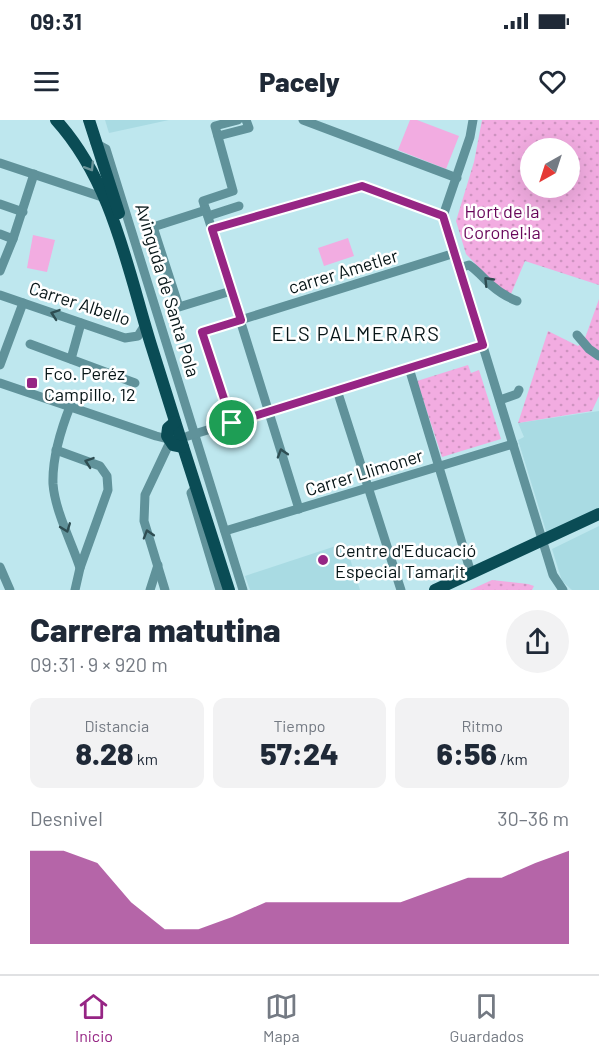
<!DOCTYPE html>
<html lang="es">
<head>
<meta charset="utf-8">
<style>
	:root { --surface:#fff; --page:#f2f2f3; --text:#1f2937; --muted:#747a83; --line:#e0e1e3; --accent:#962584 }
	body { margin:0; font-family:Barlow,sans-serif; background:var(--page); color:var(--text); height:100vh; display:flex; flex-direction:column; font-size:22px; white-space:nowrap }
	* { box-sizing:border-box; margin:0 }
	p { font-size:20px; color:var(--muted) }
	.icon { flex:none; width:33px; height:33px; fill:none; stroke:currentColor; stroke-width:2; stroke-linecap:round; stroke-linejoin:round }
	.map { position:relative; height:470px; overflow:hidden }
	.sheet { display:flex; flex-direction:column; background:var(--surface); flex:1 }
	.sheet>* { flex:none }
	.needle { width:39px; rotate:219deg }
	.buttons { position:absolute; left:520px; top:18px; display:grid; gap:12px }
	.buttons a { display:grid; place-items:center; width:60px; height:60px; border-radius:50%; background:var(--surface); box-shadow:0 6px 24px #0002; font-size:30px }
	.pin { position:absolute; display:grid; place-items:center; width:51px; height:51px; color:#fff; margin:-26px; border:3px solid #fff; border-radius:50%; box-shadow:0 2px 6px #0007 }
	.round { display:grid; place-items:center; flex:none; width:63px; height:63px; border-radius:32px; background:var(--page) }
	.head { display:flex; align-items:center; justify-content:space-between; height:102px; padding:0 30px }
	h1 { font-size:33px; font-weight:800; line-height:45px }
	.stats { display:grid; grid-template-columns:repeat(3,1fr); gap:9px; height:102px; padding:6px 30px }
	.stats div { display:grid; align-content:center; border-radius:12px; background:var(--page); text-align:center }
	.stats b { font-size:30px; font-weight:800 }
	.stats small { font-size:16px; font-weight:400 }
	.stats p { font-size:16px }
	.chart { height:168px; padding:12px 30px }
	.chart p { display:flex; justify-content:space-between }
	.chart svg { width:100%; height:108px; margin-top:6px; fill:var(--accent); opacity:.7 }
	.status { display:flex; justify-content:space-between; align-items:center; height:42px; padding:0 30px; background:var(--surface); direction:ltr }
	.status svg { height:16px; fill:currentColor }
	header { display:flex; justify-content:space-between; align-items:center; height:78px; padding:0 30px; background:var(--surface); font-size:27px; font-weight:800 }
	.tabs { display:flex; justify-content:space-around; align-items:center; height:84px; border-top:2px solid var(--line); background:var(--surface); font-size:16px; color:var(--muted) }
	.tabs a { display:grid; justify-items:center; gap:3px }
	.tabs .selected { color:var(--accent) }
	.map>svg:first-child { display:block }
	.built { fill:#a9dbe3 }
	.grass { fill:url(#grass-dots); fill-rule:evenodd }
	.pitch { fill:#f2ace1 }
	.lines { fill:none; stroke-linecap:round; stroke-linejoin:round }
	.minor { stroke:#60929a; stroke-width:9 }
	.major { stroke:#0a4c55; stroke-width:12 }
	.oneway { stroke:#6c9499 }
	.oneway2 { stroke:#2e4d52 }
	.route-casing { stroke:#fff; stroke-width:12 }
	.route { stroke:#962584; stroke-width:8 }
	.poi-dot { fill:#962584; stroke:#fff; stroke-width:2 }
	.labels { text-anchor:middle; dominant-baseline:central; stroke-width:5; stroke-linejoin:round; paint-order:stroke }
	.park-label { font-size:18px; fill:#68065a; stroke:#fff }
	.street-label { font-size:18px; fill:#061517; stroke:#fff }
	.poi-label { font-size:18px; fill:#061517; stroke:#fff; text-anchor:start }
	.neighbourhood-label { font-size:20px; letter-spacing:1.5px; fill:#061517; stroke:#fff }
</style>
</head>
<body>
<div class="status"><b>09:31</b><svg viewBox="0 0 49 12"><path d="M0 12V9h3v3zM5 12V6h3v6zM10 12V3h3v9zM15 12V0h3v12zM26 1h20v11H26zM47 4h2v5h-2z"/></svg></div>
<header><svg class="icon" aria-label="menu" viewBox="0 0 24 24"><path d="M4 6h16M4 12h16M4 18h16"/></svg>Pacely<svg class="icon" aria-label="heart" viewBox="0 0 24 24"><path d="M12 20l-8-8c-3-5 5-10 8-4 3-6 11-1 8 4z"/></svg></header>
<div class="map">
<svg width="599" height="470" viewBox="0 0 599 470">
	<defs>
		<pattern id="grass-dots" width="8" height="8" patternUnits="userSpaceOnUse" patternTransform="scale(1.5)"><rect width="8" height="8" fill="#f2ace1"/><path d="M2 2h.1M6 6h.1" fill="none" stroke="#ce93c0" stroke-width="1.8" stroke-linecap="round"/></pattern>
	</defs>
	<rect width="100%" height="100%" fill="#bee7ee"/>
	<g class="built">
		<polygon points="105,0 169,0 109,13"/>
		<polygon points="599,291 599,390 547,414 518,320 524,317 518,303"/>
		<polygon points="599,406 599,470 572,470 562,461 552,429"/>
		<polygon points="345,423 360,470 250,470 245,456"/>
	</g>
	<g class="grass">
		<path d="M482,0H599V165L525,141L511,174H504L466,134L456,101L474,42ZM531,28H570V68H531Z"/>
		<polygon points="599,179 599,276 592,291 518,303 548,211 578,226 584,221"/>
		<polygon points="468,245 471,253 479,250 501,319 442,337 417,261"/>
		<polygon points="492,460 528,464 534,466 532,470 470,470"/>
	</g>
	<g class="pitch">
		<polygon points="410,0 417,0 459,16 446,49 398,30"/>
		<polygon points="33,115 55,120 47,152 27,148"/>
		<polygon points="348,118 354,136 324,146 318,128"/>
	</g>
	<g class="lines">
		<g class="minor">
			<polyline points="238,0 215,6 233,71 203,81 299,389"/>
			<polyline points="303,0 457,58"/>
			<polyline points="473,0 470,17 443,96 553,455 563,470"/>
			<polyline points="218,16 249,8 246,0"/>
			<polyline points="95,23 106,29 243,470"/>
			<polyline points="0,43 105,78"/>
			<polyline points="0,84 23,92"/>
			<polyline points="206,90 153,107 179,187 231,171"/>
			<polyline points="208,96 239,86"/>
			<polyline points="212,109 362,66 443,96"/>
			<polyline points="0,114 13,119"/>
			<path d="M459,148L469,145C478,151 483,158 491,165C499,172 507,177 517,181"/>
			<polyline points="0,151 13,119 34,54"/>
			<polyline points="0,175 125,218 138,216 145,205"/>
			<polyline points="577,215 589,229 599,236"/>
			<polyline points="30,224 135,263"/>
			<polyline points="71,239 81,203"/>
			<polyline points="0,245 23,183"/>
			<polyline points="409,248 471,453"/>
			<polyline points="0,263 156,316 168,319"/>
			<polyline points="337,270 401,470"/>
			<polyline points="500,280 517,274 519,270"/>
			<path d="M71,284C61,309 52,337 53,364C55,391 72,423 80,448"/>
			<polyline points="232,303 202,212 455,133"/>
			<polyline points="188,316 483,225"/>
			<polyline points="56,330 100,346 107,356 108,370 80,448 75,470"/>
			<polyline points="196,367 191,373 220,470"/>
			<polyline points="225,411 513,324"/>
			<polyline points="0,447 10,470"/>
			<polyline points="150,470 158,445"/>
			<polyline points="165,470 144,401 145,375 170,322"/>
		</g>
		<g class="major">
			<path d="M56,0C113,63 127,148 152,228C177,309 203,389 229,470"/>
			<polyline points="89,0 119,93"/>
			<polyline points="175,302 168,308 167,316 173,325 183,327"/>
			<polyline points="435,470 599,394"/>
		</g>
	</g>
	<defs><path id="oneway-chevron" d="M-2-3.5L2.5 0L-2 3.5" fill="none" stroke-width="1.6" stroke-linecap="round" stroke-linejoin="round" transform="scale(1.5)"/></defs>
	<use class="oneway" href="#oneway-chevron" transform="translate(90 47) rotate(58)"/>
	<g class="oneway2">
		<use href="#oneway-chevron" transform="translate(488 161) rotate(-134)"/>
		<use href="#oneway-chevron" transform="translate(55 194) rotate(-161)"/>
		<use href="#oneway-chevron" transform="translate(282 333) rotate(-107)"/>
		<use href="#oneway-chevron" transform="translate(89 342) rotate(-161)"/>
		<use href="#oneway-chevron" transform="translate(66 408) rotate(69)"/>
		<use href="#oneway-chevron" transform="translate(148 414) rotate(-107)"/>
	</g>
	<g class="lines">
		<defs>
			<polygon id="route" points="362,66 443,96 483,225 232,303 202,212 241,200 212,109"/>
		</defs>
		<use href="#route" class="route-casing"/>
		<use href="#route" class="route"/>
	</g>
	<g class="poi-dot">
		<rect x="26" y="257" width="12" height="12" rx="3"/>
		<circle cx="323" cy="440" r="6"/>
	</g>
	<g class="labels">
		<g class="park-label">
			<text x="502" y="91">Hort de la<tspan x="502" dy="21">Coronel·la</tspan></text>
		</g>
		<g class="street-label">
			<text transform="translate(343 151) rotate(-17)">carrer Ametler</text>
			<text transform="translate(168 170) rotate(73)">Avinguda de Santa Pola</text>
			<text transform="translate(80 183) rotate(18)">Carrer Albello</text>
			<text transform="translate(364 352) rotate(-17)">Carrer Llimoner</text>
		</g>
		<g class="poi-label">
			<text x="44" y="253">Fco. Peréz<tspan x="44" dy="21">Campillo, 12</tspan></text>
			<text x="335" y="430">Centre d'Educació<tspan x="335" dy="21">Especial Tamarit</tspan></text>
		</g>
		<g class="neighbourhood-label">
			<text x="356" y="213">ELS PALMERARS</text>
		</g>
	</g>
</svg>
<div class="buttons">
<a><svg class="needle" viewBox="-14 -14 28 28"><path d="M0-13l5 13h-10z" fill="#e53935"/><path d="M0 13l5-13h-10z" fill="#747a83"/></svg></a>
</div>
<div class="pin" style="left:232px;top:303px;background:#1e9e55"><svg class="icon" aria-label="arrive" viewBox="0 0 24 24"><path d="M6 21V4h12l-3 4 3 4H6"/></svg></div>
</div>
<section class="sheet">
<div class="head"><div><h1>Carrera matutina</h1><p>09:31 · 9 × 920 m</p></div><a class="round"><svg class="icon" aria-label="share" viewBox="0 0 24 24"><path d="M12 15V3M7 8l5-5 5 5M5 13v7h14v-7"/></svg></a></div>
<div class="stats">
<div><p>Distancia</p><b>8.28<small> km</small></b></div>
<div><p>Tiempo</p><b>57:24</b></div>
<div><p>Ritmo</p><b>6:56<small> /km</small></b></div>
</div>
<div class="chart"><p><span>Desnivel</span>30–36 m</p>
<svg viewBox="0 0 160 44" preserveAspectRatio="none"><path d="M0 44V6L10 6L20 11L30 27L40 38L50 38L60 33L70 27L80 27L90 27L100 27L110 27L120 22L130 17L140 17L150 11L160 6V44z"/></svg>
</div>
</section>
<nav class="tabs">
<a class="selected"><svg class="icon" aria-label="home" viewBox="0 0 24 24"><path d="M3 11l9-7 9 7M6 9v11h12V9"/></svg>Inicio</a>
<a><svg class="icon" aria-label="map" viewBox="0 0 24 24"><path d="M3 6l6-2 6 2 6-2v14l-6 2-6-2-6 2zM9 4v14M15 6v14"/></svg>Mapa</a>
<a><svg class="icon" aria-label="saved" viewBox="0 0 24 24"><path d="M7 4h10v16l-5-4-5 4z"/></svg>Guardados</a>
</nav>
</body>
</html>
